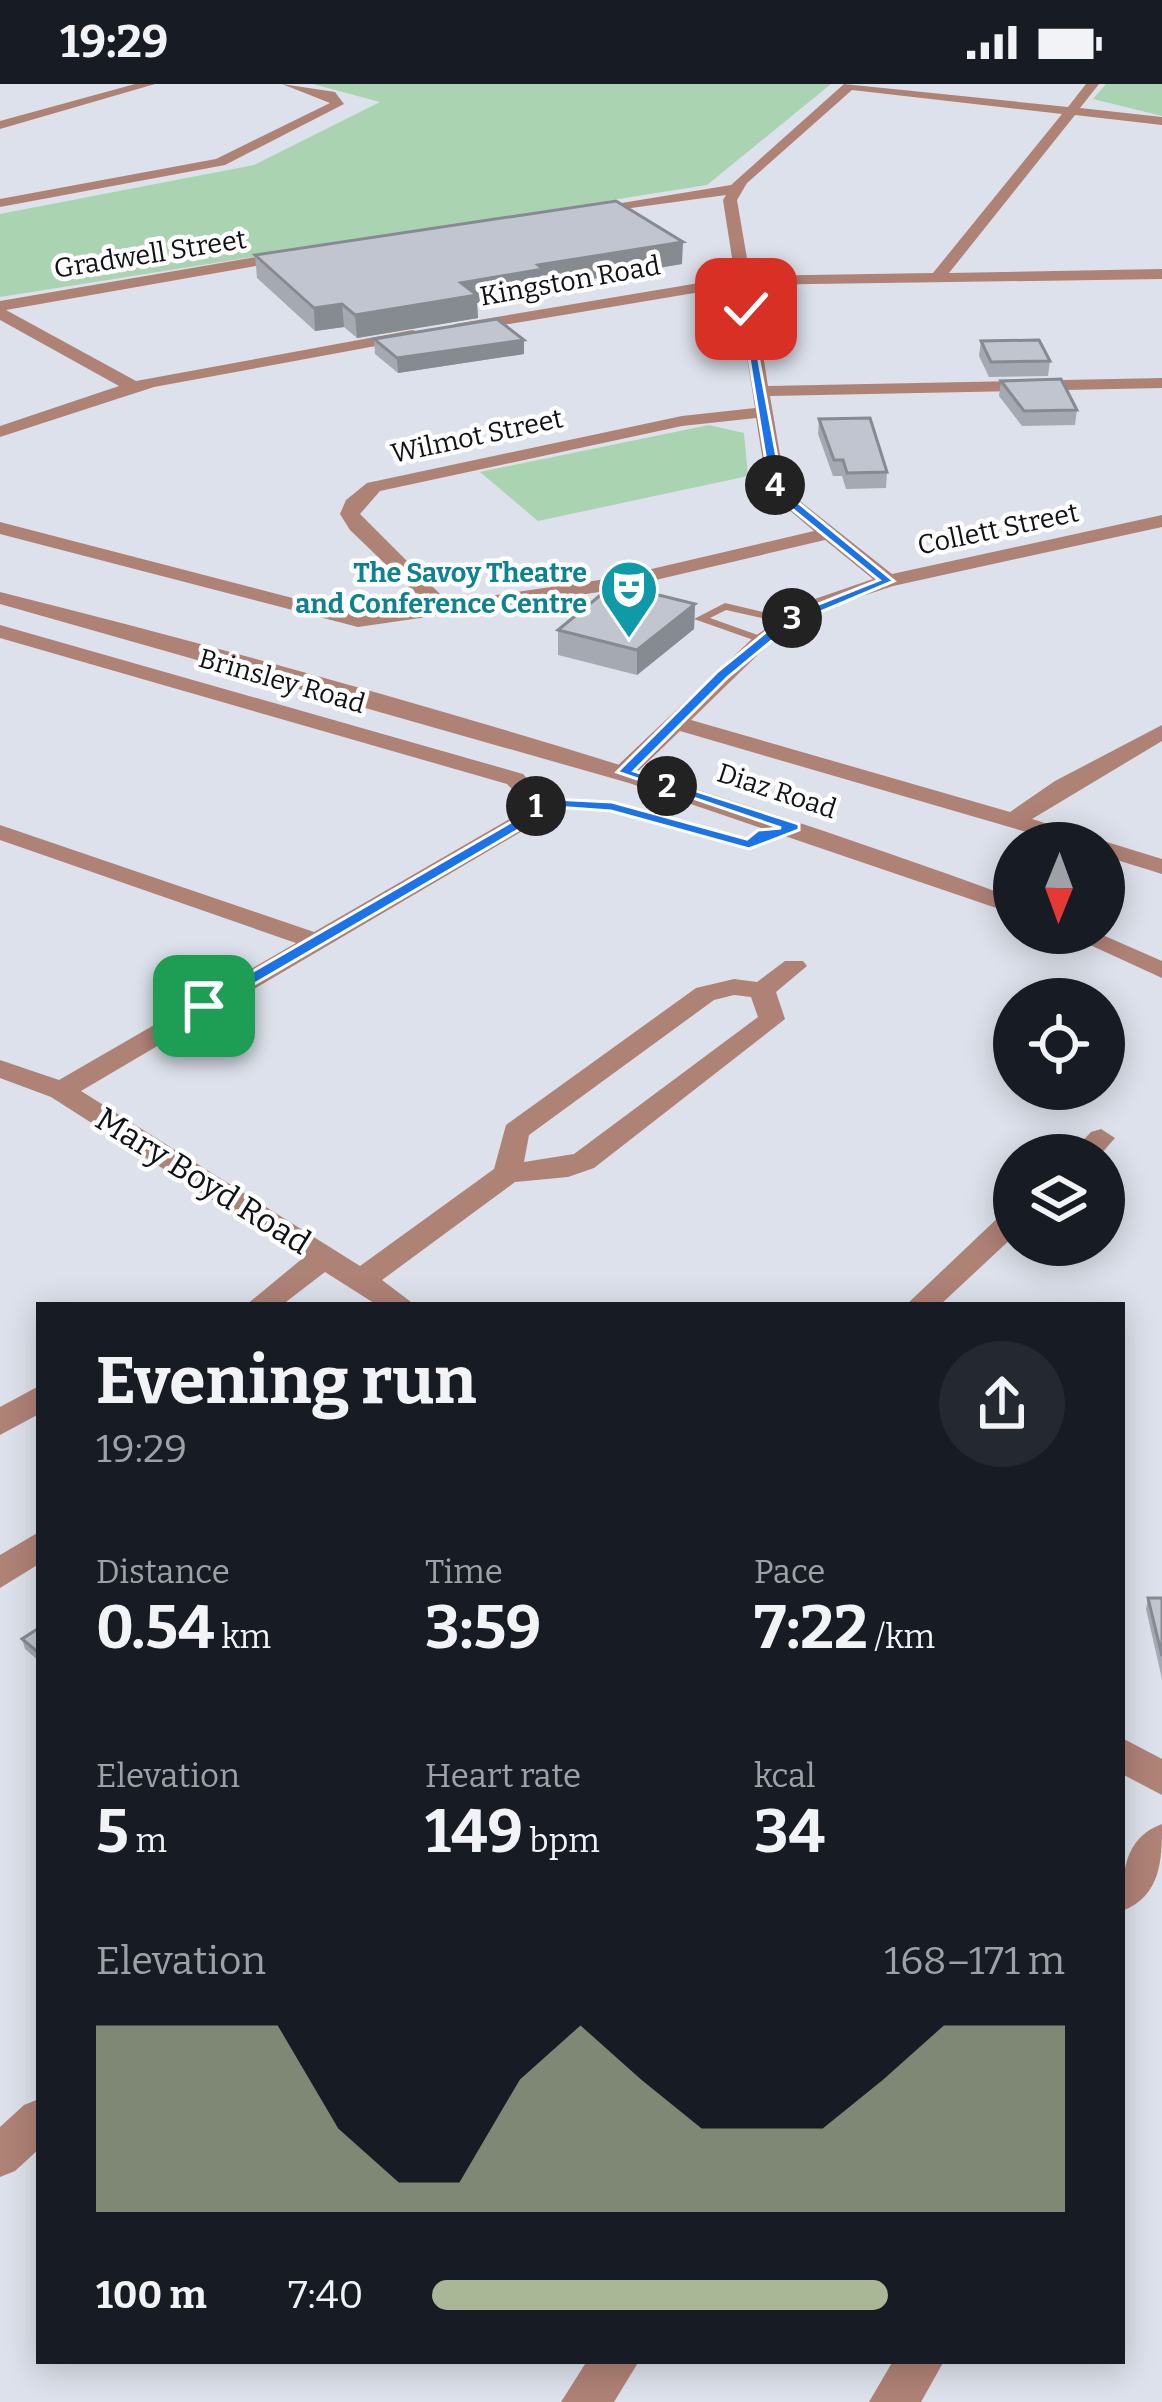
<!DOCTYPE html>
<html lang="en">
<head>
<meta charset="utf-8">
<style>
	:root { --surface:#171b24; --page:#242831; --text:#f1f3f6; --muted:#9ea1a6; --accent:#aab796 }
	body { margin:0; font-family:Bitter,serif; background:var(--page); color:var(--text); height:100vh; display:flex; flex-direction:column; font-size:45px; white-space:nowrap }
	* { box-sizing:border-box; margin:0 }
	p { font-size:39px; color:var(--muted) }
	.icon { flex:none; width:66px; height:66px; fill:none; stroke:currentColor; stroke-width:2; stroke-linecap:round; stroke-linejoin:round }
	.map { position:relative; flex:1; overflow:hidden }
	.drawer { position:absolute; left:36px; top:1218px; width:1089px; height:1062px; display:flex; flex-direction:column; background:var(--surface); border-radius:0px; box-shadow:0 6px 30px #0003 }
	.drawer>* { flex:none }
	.needle { width:78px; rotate:181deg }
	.tools { position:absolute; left:993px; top:738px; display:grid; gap:24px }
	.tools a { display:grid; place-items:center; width:132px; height:132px; border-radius:50%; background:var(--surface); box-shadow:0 6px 30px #0003; font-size:60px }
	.pin { position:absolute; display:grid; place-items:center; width:102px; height:102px; color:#fff; margin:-51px; border-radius:24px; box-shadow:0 6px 18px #0006 }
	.km { position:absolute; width:60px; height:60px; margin:-30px; border-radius:50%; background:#222; color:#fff; font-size:33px; line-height:60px; text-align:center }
	.round { display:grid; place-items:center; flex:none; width:126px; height:126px; border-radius:63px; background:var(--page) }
	.head { display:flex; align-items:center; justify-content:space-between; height:204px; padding:0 60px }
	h1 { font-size:66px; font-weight:700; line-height:90px }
	.stats { display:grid; grid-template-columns:repeat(3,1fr); gap:18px; height:204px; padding:12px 60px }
	.stats div { display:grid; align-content:center }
	.stats b { font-size:60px; font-weight:700 }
	.stats small { font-size:33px; font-weight:400 }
	.stats p { font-size:33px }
	.chart { height:336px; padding:24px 60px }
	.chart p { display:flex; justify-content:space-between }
	.chart svg { width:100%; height:216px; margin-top:12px; fill:var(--accent); opacity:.7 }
	ul { padding:0 60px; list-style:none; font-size:39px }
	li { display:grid; grid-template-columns:192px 144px 1fr; align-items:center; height:90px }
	li i { height:30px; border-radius:15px; background:var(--accent) }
	.status { display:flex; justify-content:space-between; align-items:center; height:84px; padding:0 60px; background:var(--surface); direction:ltr }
	.status svg { height:33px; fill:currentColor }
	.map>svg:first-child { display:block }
	.green { fill:#aad3b1 }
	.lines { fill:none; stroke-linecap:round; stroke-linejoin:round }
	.path { stroke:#9ea3aa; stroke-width:6; stroke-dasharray:4.5 8; stroke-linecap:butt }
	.service { fill:#af8276; fill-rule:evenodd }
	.minor { fill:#af8276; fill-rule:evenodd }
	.tertiary { fill:#af8276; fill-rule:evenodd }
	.wall { fill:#a5a9b2 }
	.shaded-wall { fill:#868a91 }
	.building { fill:#c0c5cf; stroke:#868a91; stroke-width:3 }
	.route { fill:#1a73e8; stroke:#fff; stroke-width:3 }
	.labels { text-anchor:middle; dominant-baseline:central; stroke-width:9; stroke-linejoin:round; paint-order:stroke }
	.far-street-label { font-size:27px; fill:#0f1114; stroke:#fff }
	.far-culture-label { font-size:27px; font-weight:bold; fill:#0d838f; stroke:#fff; text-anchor:end }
	.street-label { font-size:33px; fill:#0f1114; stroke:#fff }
</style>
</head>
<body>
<div class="status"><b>19:29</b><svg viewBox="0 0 49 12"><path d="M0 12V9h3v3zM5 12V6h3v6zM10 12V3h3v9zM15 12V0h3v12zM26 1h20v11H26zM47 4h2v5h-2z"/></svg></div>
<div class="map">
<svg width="1162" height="2318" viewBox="0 0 1162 2318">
	<rect width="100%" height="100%" fill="#dce1eb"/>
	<g class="green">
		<polygon points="313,0 831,0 707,101 0,213 0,130 254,81 380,18"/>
		<polygon points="1106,0 1162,0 1162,32 1093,15"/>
		<polygon points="709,341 744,349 748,392 538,437 480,388"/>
	</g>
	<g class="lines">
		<polyline class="path" points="563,717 612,722 717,752"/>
		<polygon class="service" points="725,519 792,535 794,537 788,540 726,526 710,534 766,554 768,556 762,559 694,535"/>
		<g class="minor">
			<polygon points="135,0 155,0 0,45 0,37"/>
			<polygon points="282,0 335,8 344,20 225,81 0,123 0,115 216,75 330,19"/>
			<path d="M844,0L1068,23L1086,0H1099L1080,24L1162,33V41L1075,31L949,189L1162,185V195L752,201L768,302L1162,294V304L770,312L786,406L892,490L1162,431V443L893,502L820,526L769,560L691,636L1010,728L1055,697L1162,641V657L1032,735L1162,775V790L1104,772V759H1064L680,647L632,693H616V683L755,552L806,518L873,495L825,456L613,506L358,543L0,450V438L358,531L428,521L350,446L340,430L346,416L367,399L682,332L755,324L736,202L461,248L453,243L455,240L735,193L723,116L726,111L580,131L573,127L731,101ZM852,6L1062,30L933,189L750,192L737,116L747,99ZM756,334L768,408L814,447L613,494L448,518L360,430L380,407L682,342Z"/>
			<polygon points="296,166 301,174 6,226 136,297 413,246 421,251 419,254 154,303 0,353 0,342 119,302 0,236 0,217"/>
			<path d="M0,541L523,690L550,718L529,743L81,1007L360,1182L494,1085L506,1041L696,904L734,895L757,898L785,877H803L807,882L776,908L785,935L594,1084L568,1093L515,1098L382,1196L415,1221H377L325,1188L282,1221H246L303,1174L51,1013L0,994V976L59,996L296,859L0,756V741L314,848L513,733L525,718L507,700L0,554ZM734,911L751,913L758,933L574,1070L524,1078L529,1051L714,916Z"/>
			<polygon points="1101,1045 1115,1054 1100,1071 1069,1071 1091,1048"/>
			<polygon points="1014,1125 1014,1152 940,1221 906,1221 1004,1128"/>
			<polygon points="39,1302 39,1330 0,1351 0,1323"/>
			<polygon points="39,1448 39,1480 0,1504 0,1471"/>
			<polygon points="1122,1654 1162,1675 1162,1711 1122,1690"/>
			<path d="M1162,1740C1162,1776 1161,1812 1122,1827C1122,1791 1123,1754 1162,1740Z"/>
			<polygon points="39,2015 39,2065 15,2087 0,2093 0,2043 24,2021"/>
			<polygon points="587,2277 639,2277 614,2318 561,2318"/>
			<polygon points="893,2277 944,2277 921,2318 869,2318"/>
		</g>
		<g class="tertiary">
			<path d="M0,508C342,594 683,693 1014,814V830L629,699L0,520Z"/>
			<polygon points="1064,849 1098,849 1162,877 1162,894"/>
		</g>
	</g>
	<g class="wall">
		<polygon points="255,171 682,180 543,203 543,207 477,219 478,234 357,254 344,243 315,247 257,194"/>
		<polygon points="374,255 524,256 524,270 398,289 375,270"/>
		<polygon points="981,257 1050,277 1048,292 989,293 979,272"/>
		<polygon points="1001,297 1077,326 1075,341 1022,342 999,312"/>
		<polygon points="819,335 887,388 886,404 846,405 842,392 833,392 818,350"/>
		<polygon points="695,520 694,545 637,591 558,571 558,546"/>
		<polygon points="1148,1514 1162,1514 1162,1595 1146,1525"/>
		<polygon points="39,1544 39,1577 25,1565 22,1555"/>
	</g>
	<g class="shaded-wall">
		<polygon points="683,158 682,180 543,203 543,207 477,219 478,234 357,254 355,231 461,199 538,181"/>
		<polygon points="342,220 344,243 315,247 314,224"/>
		<polygon points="524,256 524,270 398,289 397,274"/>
		<polygon points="695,520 694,545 637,591 637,566"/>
	</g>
	<g class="building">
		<polygon points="616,117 683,158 538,181 543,185 461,199 477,211 355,231 342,220 314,224 255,171"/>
		<polygon points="497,235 524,256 397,274 374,255"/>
		<polygon points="1039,256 1050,277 991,278 981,257"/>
		<polygon points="1061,295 1077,326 1024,327 1001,297"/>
		<polygon points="870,334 887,388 847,389 843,376 834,376 819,335"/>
		<polygon points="614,500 695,520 637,566 558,546"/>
		<polygon points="1148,1514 1162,1514 1162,1572"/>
		<polygon points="39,1544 39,1569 22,1555"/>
	</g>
	<polygon class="route" points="749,223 783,406 894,497 792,540 728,593 634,687 799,740 799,746 749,765 611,727 542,722 527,741 210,926 198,926 198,919 516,735 533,714 612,718 747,755 758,746 781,744 617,688 718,587 783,534 879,496 771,408 741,225"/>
	<defs>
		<symbol id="theatre-pin" viewBox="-11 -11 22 30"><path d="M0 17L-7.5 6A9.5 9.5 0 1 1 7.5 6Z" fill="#0f9aa8" stroke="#fff"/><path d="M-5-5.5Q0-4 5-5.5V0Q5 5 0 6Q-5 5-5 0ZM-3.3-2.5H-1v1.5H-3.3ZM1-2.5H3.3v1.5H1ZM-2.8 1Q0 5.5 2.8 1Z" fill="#fff"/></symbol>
	</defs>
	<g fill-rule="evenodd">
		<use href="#theatre-pin" x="596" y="472" width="66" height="90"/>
	</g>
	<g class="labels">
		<g class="far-street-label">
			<text transform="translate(150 170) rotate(-9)">Gradwell Street</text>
			<text transform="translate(570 197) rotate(-10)">Kingston Road</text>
			<text transform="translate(477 352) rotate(-12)">Wilmot Street</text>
			<text transform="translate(998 445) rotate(-12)">Collett Street</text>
			<text transform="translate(282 597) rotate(16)">Brinsley Road</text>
			<text transform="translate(777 707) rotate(18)">Diaz Road</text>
		</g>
		<g class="far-culture-label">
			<text x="587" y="489">The Savoy Theatre<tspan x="587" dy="31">and Conference Centre</tspan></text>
		</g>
		<g class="street-label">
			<text transform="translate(203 1097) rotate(32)">Mary Boyd Road</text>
		</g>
	</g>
</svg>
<div class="tools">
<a><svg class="needle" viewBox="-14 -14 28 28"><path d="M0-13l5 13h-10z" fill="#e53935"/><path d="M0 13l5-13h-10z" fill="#9ea1a6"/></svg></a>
<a><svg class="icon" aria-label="locate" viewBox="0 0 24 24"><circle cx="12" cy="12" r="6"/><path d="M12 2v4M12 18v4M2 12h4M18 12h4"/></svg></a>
<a><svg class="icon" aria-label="layers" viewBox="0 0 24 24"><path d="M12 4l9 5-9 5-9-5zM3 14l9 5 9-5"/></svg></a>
</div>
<div class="pin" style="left:204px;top:922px;background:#1e9e55"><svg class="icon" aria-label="arrive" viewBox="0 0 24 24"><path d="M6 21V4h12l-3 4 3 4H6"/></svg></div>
<div class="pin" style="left:746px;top:225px;background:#d93025"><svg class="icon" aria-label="check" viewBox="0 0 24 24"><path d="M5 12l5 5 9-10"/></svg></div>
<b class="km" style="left:536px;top:722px">1</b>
<b class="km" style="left:667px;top:702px">2</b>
<b class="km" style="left:792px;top:534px">3</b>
<b class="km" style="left:775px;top:401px">4</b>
<section class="drawer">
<div class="head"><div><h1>Evening run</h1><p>19:29</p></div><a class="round"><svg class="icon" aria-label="share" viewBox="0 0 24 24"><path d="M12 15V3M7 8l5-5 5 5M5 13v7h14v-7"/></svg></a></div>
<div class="stats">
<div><p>Distance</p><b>0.54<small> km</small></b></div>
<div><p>Time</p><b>3:59</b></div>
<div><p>Pace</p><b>7:22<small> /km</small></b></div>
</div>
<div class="stats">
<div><p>Elevation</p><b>5<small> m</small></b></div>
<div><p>Heart rate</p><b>149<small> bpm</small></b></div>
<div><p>kcal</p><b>34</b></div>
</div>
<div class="chart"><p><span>Elevation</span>168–171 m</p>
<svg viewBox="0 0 160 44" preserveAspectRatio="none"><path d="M0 44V6L10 6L20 6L30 6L40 27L50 38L60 38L70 17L80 6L90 17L100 27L110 27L120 27L130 17L140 6L150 6L160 6V44z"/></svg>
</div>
<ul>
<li><b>100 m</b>7:40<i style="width:72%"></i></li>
</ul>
</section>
</div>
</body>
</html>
